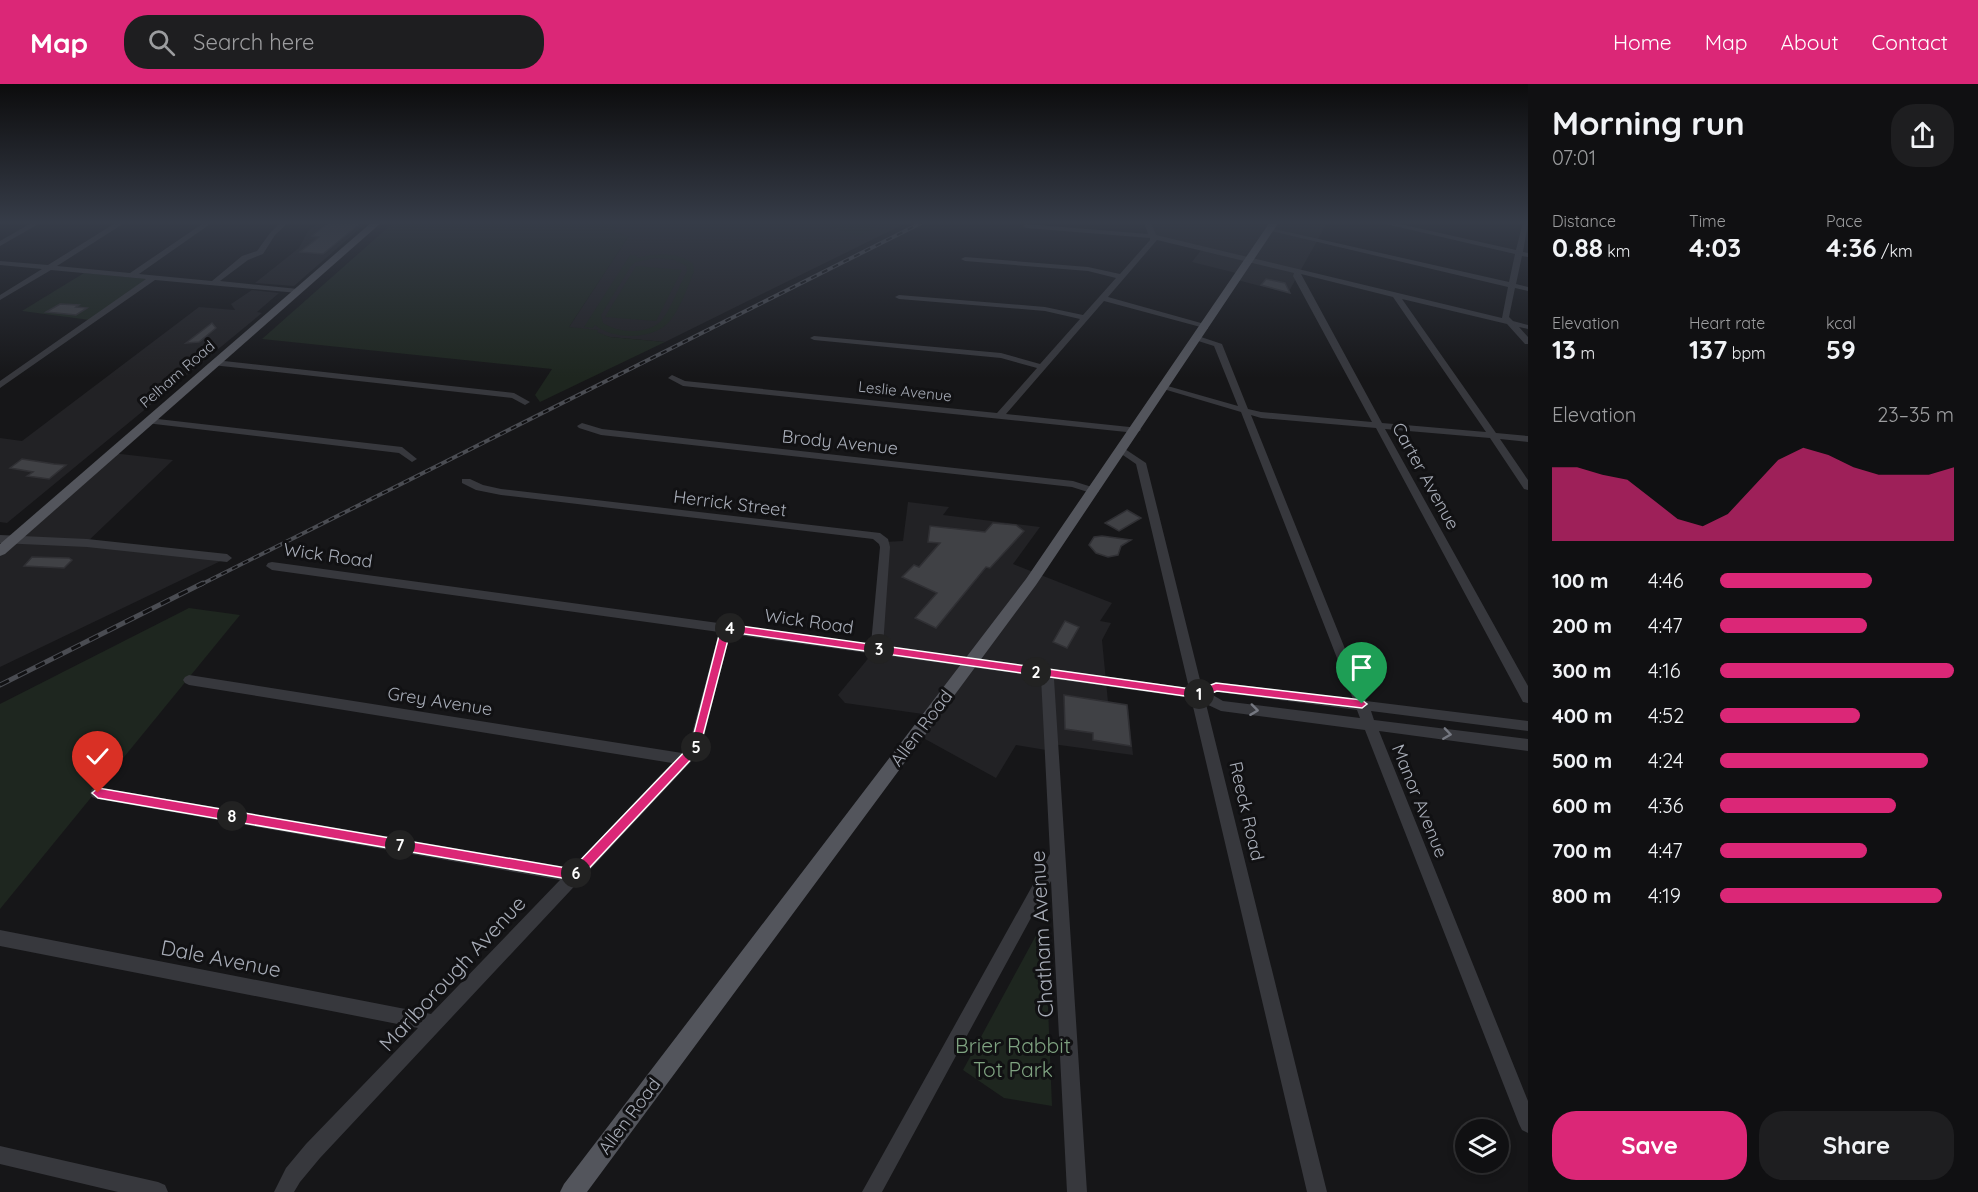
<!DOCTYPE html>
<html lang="en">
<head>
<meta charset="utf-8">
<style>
	:root { --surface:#101012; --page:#1e1e20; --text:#f1f3f6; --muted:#9c9d9f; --line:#303032; --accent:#db2777 }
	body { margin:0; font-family:Quicksand,sans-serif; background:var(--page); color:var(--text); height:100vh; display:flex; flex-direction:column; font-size:22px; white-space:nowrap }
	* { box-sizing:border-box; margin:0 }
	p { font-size:20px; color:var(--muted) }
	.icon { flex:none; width:33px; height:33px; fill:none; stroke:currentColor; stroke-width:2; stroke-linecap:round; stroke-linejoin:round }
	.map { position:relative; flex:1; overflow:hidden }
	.panel { display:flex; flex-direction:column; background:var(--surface); width:450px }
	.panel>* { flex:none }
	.fabs { position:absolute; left:1455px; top:1035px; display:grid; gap:12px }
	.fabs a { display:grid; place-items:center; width:54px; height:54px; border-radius:50%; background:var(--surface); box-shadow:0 3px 9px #0003,0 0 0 2px var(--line); font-size:30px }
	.pin { position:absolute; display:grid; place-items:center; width:51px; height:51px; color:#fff; margin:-62px -26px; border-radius:50% 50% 50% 0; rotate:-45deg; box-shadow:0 0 6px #0007 }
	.pin .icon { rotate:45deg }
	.km { position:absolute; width:30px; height:30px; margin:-15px; border-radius:50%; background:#222; color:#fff; font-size:16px; line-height:30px; text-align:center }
	.round { display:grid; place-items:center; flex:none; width:63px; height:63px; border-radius:24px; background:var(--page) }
	.overview { display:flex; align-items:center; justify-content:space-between; height:102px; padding:0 24px }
	h1 { font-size:33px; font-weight:800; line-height:45px }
	.stats { display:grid; grid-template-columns:repeat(3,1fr); gap:9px; height:102px; padding:6px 24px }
	.stats div { display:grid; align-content:center }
	.stats b { font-size:26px; font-weight:800 }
	.stats small { font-size:16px; font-weight:400 }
	.stats p { font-size:16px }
	.chart { height:168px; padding:12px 24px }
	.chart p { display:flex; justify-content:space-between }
	.chart svg { width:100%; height:108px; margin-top:6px; fill:var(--accent); opacity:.7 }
	.action { display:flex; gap:12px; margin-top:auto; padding:12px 24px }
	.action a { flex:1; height:69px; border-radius:24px; background:var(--accent); color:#fff; font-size:24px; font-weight:800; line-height:69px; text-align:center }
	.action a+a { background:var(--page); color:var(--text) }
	ul { padding:0 24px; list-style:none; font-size:20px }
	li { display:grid; grid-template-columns:96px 72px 1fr; align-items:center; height:45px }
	li i { height:15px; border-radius:8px; background:var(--accent) }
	header { display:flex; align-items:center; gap:36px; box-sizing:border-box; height:84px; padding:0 30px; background:var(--accent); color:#fff }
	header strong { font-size:28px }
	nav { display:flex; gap:33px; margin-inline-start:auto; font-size:21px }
	.search { width:420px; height:54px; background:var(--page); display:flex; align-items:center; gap:15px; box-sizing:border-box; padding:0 21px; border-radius:24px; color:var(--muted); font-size:22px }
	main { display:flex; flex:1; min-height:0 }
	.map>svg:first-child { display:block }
	.built { fill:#222225 }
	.green { fill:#1e261f; fill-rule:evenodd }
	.building { fill:#404145; stroke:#303034; stroke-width:1.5 }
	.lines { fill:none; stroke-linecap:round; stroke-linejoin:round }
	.minor { fill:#37383d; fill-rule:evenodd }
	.major { fill:#53555c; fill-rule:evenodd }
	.rail-far1-casing { stroke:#4a4c52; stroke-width:4 }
	.rail-casing { stroke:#4a4c52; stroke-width:5 }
	.rail-far1 { stroke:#111113; stroke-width:2; stroke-dasharray:6; stroke-linecap:butt }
	.rail { stroke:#111113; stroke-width:3; stroke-dasharray:10; stroke-linecap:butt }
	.oneway { stroke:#757881 }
	.route { fill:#db2777; stroke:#fff; stroke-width:1.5 }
	.labels { text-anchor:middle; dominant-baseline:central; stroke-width:6; stroke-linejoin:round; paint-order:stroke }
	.far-street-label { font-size:15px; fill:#a8adb8; stroke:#111113 }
	.street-label { font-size:18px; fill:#a8adb8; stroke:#111113 }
	.near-street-label { font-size:21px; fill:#a8adb8; stroke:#111113 }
	.near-park-label { font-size:21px; fill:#7fa381; stroke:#111113 }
</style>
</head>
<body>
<header>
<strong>Map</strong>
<div class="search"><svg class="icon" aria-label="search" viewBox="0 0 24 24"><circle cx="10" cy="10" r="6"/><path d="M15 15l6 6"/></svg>Search here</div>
<nav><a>Home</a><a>Map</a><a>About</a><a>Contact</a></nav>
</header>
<main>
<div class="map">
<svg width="1528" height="1108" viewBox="0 0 1528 1108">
	<rect width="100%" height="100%" fill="#161618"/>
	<g class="built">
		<polygon points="319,139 366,139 294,202 255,199 299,164 308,147"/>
		<polygon points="620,139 906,139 665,258 610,253 569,243 628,153 613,148"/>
		<polygon points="1147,139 1327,139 1288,209 1237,196 1240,190 1192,178 1202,165 1151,152"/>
		<polygon points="252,206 279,209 257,228 262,229 7,439 0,438 0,354 22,357 199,223 235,226 231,220"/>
		<polygon points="112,369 173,376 87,458 227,474 0,583 0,467"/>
		<polygon points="908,418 949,423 943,431 1040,443 1013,480 1112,519 1100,537 1111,539 1102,556 1108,618 1128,621 1133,671 1052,660 1052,667 1016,661 996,694 916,650 930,631 845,619 838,611 876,565 884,458 903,457"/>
	</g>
	<g class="green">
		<polygon points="620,139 613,148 629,152 569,243 598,246 597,248 610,253 665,258 540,318 535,311 552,285 262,255 393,139"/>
		<polygon points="866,139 876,144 858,152 827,142 829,139"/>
		<path d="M630,171L637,172V174C654,169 678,167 693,180L694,188C688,202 679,227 669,238C653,256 613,256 595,241L593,244L584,243ZM655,174L675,176L686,182L687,187C679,202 672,224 661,237C647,251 618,249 603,239L601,231L631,182L636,178Z"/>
		<polygon points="636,182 682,186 656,237 605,233"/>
		<polygon points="84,189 147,195 90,236 22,227"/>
		<polygon points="189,524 240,531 0,825 0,620"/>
		<polygon points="1040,844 1045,848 1052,1022 1004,1014 963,986"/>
	</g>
	<g class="building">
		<polygon points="329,138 362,138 323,170 300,168 319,153 312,152"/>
		<polygon points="1266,195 1285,199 1290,209 1261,201"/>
		<polygon points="60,220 79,221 76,223 87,224 76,231 46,228"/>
		<polygon points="212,239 216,244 199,258 186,259"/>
		<polygon points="22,375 54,380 66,381 49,395 27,392 33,388 10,384"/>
		<polygon points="1127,426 1141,434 1119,447 1105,439"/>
		<polygon points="993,439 1016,441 1024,447 990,484 986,483 936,544 915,534 937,509 902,493 914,481 919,483 940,459 928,458 930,442 985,448"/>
		<polygon points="1102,452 1131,456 1121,462 1118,471 1108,473 1096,469 1089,461 1094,453"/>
		<polygon points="32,473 69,474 72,476 64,484 24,482"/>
		<polygon points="1065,537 1079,543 1067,564 1053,558"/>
		<polygon points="1064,611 1127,621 1131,662 1093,656 1093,649 1065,645"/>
	</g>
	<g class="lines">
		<g class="minor">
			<polygon points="33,138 42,138 0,162 0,157"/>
			<polygon points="117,138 126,138 57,182 130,189 205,138 213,138 139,190 212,197 242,172 257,167 270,149 281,138 289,138 275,151 263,170 248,176 220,197 298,205 302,207 298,209 155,196 0,304 0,297 146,195 51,186 0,216 0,211 42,185 0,181 0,177 48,181"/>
			<path d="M1144,138H1151L1156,151L1502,234L1508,203L1267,146L1270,144L1509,198L1515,170L1377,138H1391L1516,166L1523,138H1528L1523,168L1528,169V173L1522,172L1516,200L1528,203V207L1515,204L1509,233L1513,237L1528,241V245L1519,243L1528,253V260H1525L1507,240L1402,215L1496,349L1528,352V358L1500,355L1528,396V406L1524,405L1490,354L1385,345L1528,602V619L1523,618L1376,344L1261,334L1251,331L1366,617L1528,637V647L1371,627L1374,636L1528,655V667L1379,647L1528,1017V1049L1522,1046L1519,1040L1365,646L1221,627L1206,620L1327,1108H1307L1191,614L1054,595L1087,1108H1067L1051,797L882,1108H862L1050,770L1041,593L730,550L700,668L320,1074L300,1098L294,1108H274L286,1084L306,1060L418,944L0,862V846L431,930L560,796L97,715L92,713L90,709L92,705L97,703L572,784L672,679L189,601L185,599L183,596L185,593L189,591L682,669L689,661L719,548L272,486L266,482L268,479L272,478L871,560L880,463L879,460L873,455L501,411L476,406L462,399V395H470L483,401L501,405L880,449L888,455L890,463L883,562L1189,604L1136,380L1117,367L1119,365H1125L1146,379L1202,604L1216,598L1353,615L1241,328L1160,304L1164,301L1238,322L1214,262L1195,256L1194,254L1198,252L1222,260L1248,325L1261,328L1372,338L1293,192L1294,189L1157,156L1108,213L1208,241V245L1104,217L1006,330L1139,344L1141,346L1136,349L683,302L668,294L672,291L685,297L997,329L1037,284L1001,274L814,256L810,254L814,252L1001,269L1040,280L1080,235L1045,227L899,215L895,213L899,211L1045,223L1083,231L1116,194L1088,187L965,177L961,175L965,173L1088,183L1120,190L1150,156V154L1026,144L1023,142L1026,140L1148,150ZM1301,190L1393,213L1486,348L1382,339ZM1217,608L1357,626L1360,634L1223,617L1211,610Z"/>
			<polygon points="215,276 514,309 530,318 525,321 512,314 212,281 212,277"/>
			<polygon points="149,334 402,363 417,375 412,378 399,369 146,339 146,335"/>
			<polygon points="582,339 602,345 1073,397 1098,405 1099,407 1094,410 1072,403 601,351 579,344 577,342"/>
			<polygon points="0,451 87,455 227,470 232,474 227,478 87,463 0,459"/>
			<polygon points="0,1062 158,1098 165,1101 168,1108 118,1108 0,1080"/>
		</g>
		<g class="major">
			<polygon points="372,138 382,138 5,470 0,472 0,460"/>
			<polygon points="1270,138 1279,138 1036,501 587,1108 560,1108 564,1100 1026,495"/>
		</g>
		<defs>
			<polyline id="rail-far1" points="200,501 923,138"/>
			<polyline id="rail" points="0,601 203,499"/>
		</defs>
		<use href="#rail-far1" class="rail-far1-casing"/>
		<use href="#rail" class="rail-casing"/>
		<use href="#rail-far1" class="rail-far1"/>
		<use href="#rail" class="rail"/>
	</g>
	<defs><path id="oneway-chevron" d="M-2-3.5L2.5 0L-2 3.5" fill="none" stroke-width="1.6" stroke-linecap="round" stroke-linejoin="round" transform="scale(1.5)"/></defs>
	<g class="oneway">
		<use href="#oneway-chevron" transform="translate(1254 626) rotate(7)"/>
		<use href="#oneway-chevron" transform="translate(1447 650) rotate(8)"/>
	</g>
	<linearGradient id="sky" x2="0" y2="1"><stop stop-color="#0c0c0d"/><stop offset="0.47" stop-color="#363c48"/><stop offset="1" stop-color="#363c48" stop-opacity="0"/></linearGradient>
	<rect width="1528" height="294" fill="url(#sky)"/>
	<polygon class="route" points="726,540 1198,606 1216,599 1362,616 1367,620 1362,624 1217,607 1199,614 730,548 699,667 579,795 574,796 98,714 92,709 98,704 572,785 691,661 721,544"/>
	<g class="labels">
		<g class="far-street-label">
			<text transform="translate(177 290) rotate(-41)">Pelham Road</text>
			<text transform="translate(905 307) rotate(6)">Leslie Avenue</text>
		</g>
		<g class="street-label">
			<text transform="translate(840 358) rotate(6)">Brody Avenue</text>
			<text transform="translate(1426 392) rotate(61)">Carter Avenue</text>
			<text transform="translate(730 419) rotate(7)">Herrick Street</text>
			<text transform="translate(328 471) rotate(8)">Wick Road</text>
			<text transform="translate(809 537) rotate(8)">Wick Road</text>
			<text transform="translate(440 617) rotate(9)">Grey Avenue</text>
			<text transform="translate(921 644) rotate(-53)">Allen Road</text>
			<text transform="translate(1420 717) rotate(68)">Manor Avenue</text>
			<text transform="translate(1247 727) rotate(77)">Reeck Road</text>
			<text transform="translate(629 1032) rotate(-53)">Allen Road</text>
		</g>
		<g class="near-street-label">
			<text transform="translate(1041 850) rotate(-93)">Chatham Avenue</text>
			<text transform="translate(221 874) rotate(11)">Dale Avenue</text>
			<text transform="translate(452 889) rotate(-47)">Marlborough Avenue</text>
		</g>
		<g class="near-park-label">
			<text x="1013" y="961">Brier Rabbit<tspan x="1013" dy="24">Tot Park</tspan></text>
		</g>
	</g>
</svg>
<div class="fabs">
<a><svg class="icon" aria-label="layers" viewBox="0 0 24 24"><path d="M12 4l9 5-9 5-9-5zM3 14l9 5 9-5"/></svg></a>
</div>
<div class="pin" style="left:1362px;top:620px;background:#1e9e55"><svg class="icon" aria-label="arrive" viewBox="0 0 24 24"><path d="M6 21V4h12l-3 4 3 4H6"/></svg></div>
<div class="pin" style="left:98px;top:709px;background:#d93025"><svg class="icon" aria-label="check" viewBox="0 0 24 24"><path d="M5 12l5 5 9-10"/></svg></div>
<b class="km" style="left:1199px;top:610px">1</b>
<b class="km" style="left:1036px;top:588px">2</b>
<b class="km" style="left:879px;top:565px">3</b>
<b class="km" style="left:730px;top:544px">4</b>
<b class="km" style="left:696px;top:663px">5</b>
<b class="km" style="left:576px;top:789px">6</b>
<b class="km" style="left:400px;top:761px">7</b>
<b class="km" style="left:232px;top:732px">8</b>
</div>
<section class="panel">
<div class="overview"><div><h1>Morning run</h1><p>07:01</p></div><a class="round"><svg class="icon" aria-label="share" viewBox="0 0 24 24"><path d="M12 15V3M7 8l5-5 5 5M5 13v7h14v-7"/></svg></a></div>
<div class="stats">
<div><p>Distance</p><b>0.88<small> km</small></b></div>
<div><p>Time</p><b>4:03</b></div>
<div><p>Pace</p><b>4:36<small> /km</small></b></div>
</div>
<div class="stats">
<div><p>Elevation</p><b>13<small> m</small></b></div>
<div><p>Heart rate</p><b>137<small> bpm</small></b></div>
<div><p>kcal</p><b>59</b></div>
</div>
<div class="chart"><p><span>Elevation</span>23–35 m</p>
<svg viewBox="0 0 160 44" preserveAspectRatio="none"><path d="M0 44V14L10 14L20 17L30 19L40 27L50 35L60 38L70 33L80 22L90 11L100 6L110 9L120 14L130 17L140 17L150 17L160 14V44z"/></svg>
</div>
<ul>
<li><b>100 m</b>4:46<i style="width:65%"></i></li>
<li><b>200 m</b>4:47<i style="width:63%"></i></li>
<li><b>300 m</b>4:16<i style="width:100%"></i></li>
<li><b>400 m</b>4:52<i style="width:60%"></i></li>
<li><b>500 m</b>4:24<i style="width:89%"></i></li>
<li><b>600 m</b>4:36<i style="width:75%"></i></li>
<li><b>700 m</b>4:47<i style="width:63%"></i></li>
<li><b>800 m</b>4:19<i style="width:95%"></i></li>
</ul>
<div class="action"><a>Save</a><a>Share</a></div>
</section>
</main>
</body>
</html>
